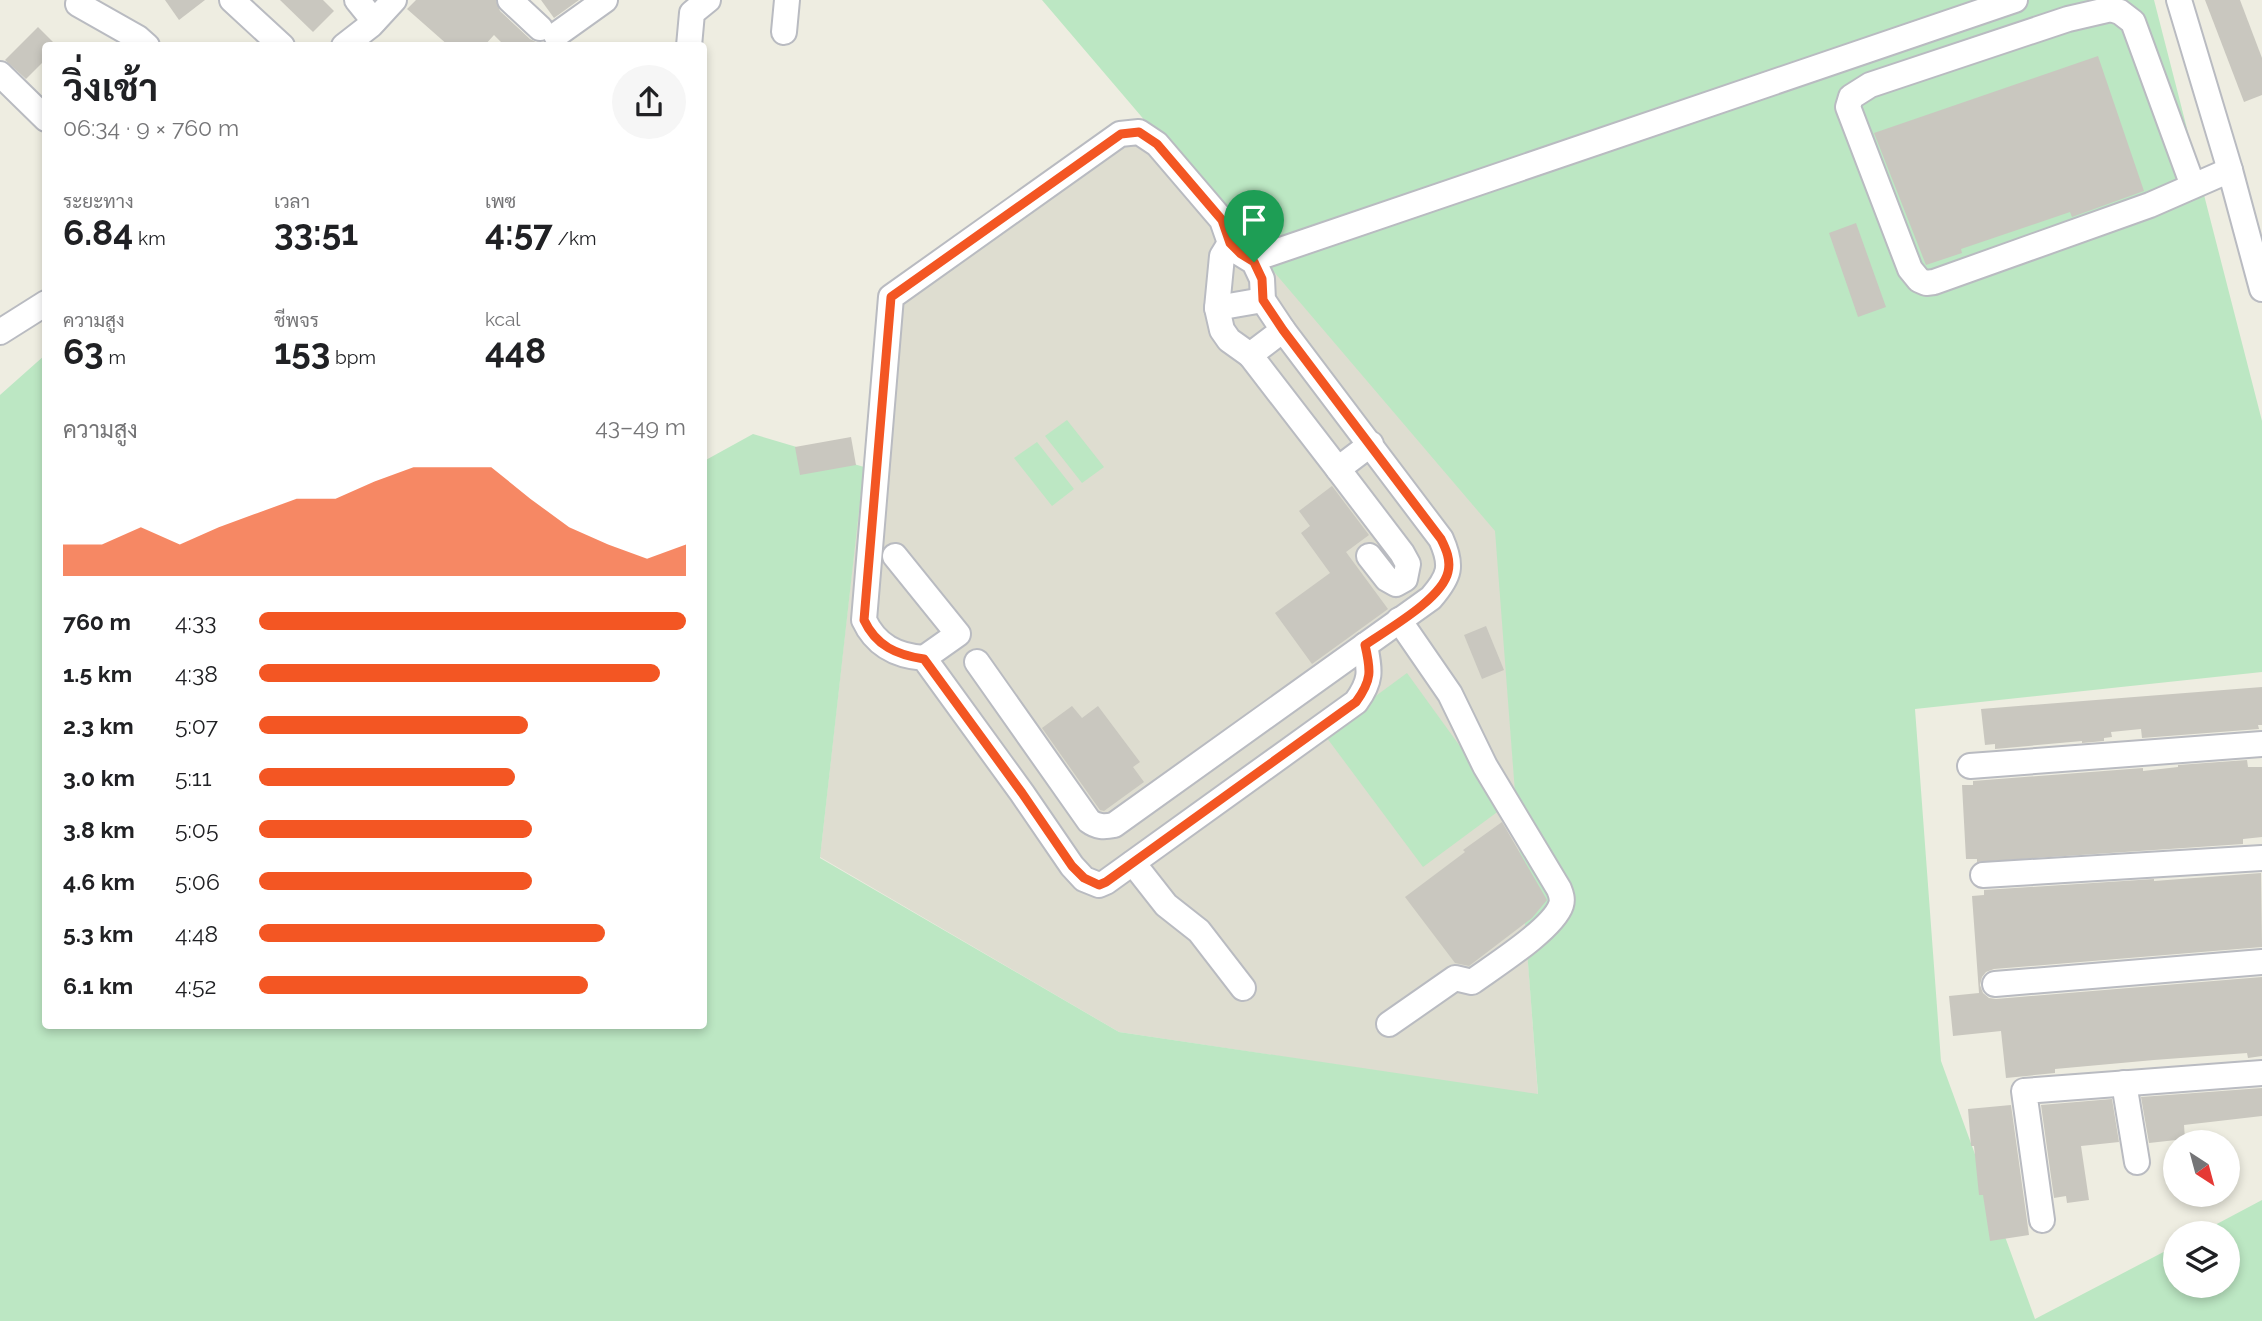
<!DOCTYPE html>
<html lang="th">
<head>
<meta charset="utf-8">
<style>
	:root { --surface:#fff; --page:#f6f6f6; --text:#202124; --muted:#757577; --accent:#f35623 }
	body { margin:0; font-family:Raleway,Sarabun,sans-serif; background:var(--page); color:var(--text); height:100vh; display:flex; flex-direction:column; font-size:26px; white-space:nowrap }
	* { box-sizing:border-box; margin:0 }
	p { font-size:23px; color:var(--muted) }
	.icon { flex:none; width:38px; height:38px; fill:none; stroke:currentColor; stroke-width:2; stroke-linecap:round; stroke-linejoin:round }
	.map { position:relative; flex:1; overflow:hidden }
	.panel { position:absolute; left:42px; top:42px; width:665px; height:987px; display:flex; flex-direction:column; background:var(--surface); border-radius:7px; box-shadow:0 4px 10px #0003 }
	.panel>* { flex:none }
	.needle { width:46px; rotate:144deg }
	.controls { position:absolute; left:2163px; top:1130px; display:grid; gap:14px }
	.controls a { display:grid; place-items:center; width:77px; height:77px; border-radius:50%; background:var(--surface); box-shadow:0 4px 10px #0003; font-size:35px }
	.pin { position:absolute; display:grid; place-items:center; width:60px; height:60px; color:#fff; margin:-72px -30px; border-radius:50% 50% 50% 0; rotate:-45deg; box-shadow:0 0 7px #0007 }
	.pin .icon { rotate:45deg }
	.round { display:grid; place-items:center; flex:none; width:74px; height:74px; border-radius:37px; background:var(--page) }
	.overview { display:flex; align-items:center; justify-content:space-between; height:119px; padding:0 21px }
	h1 { font-size:38px; font-weight:700; line-height:52px }
	.figures { display:grid; grid-template-columns:repeat(3,1fr); gap:10px; height:119px; padding:7px 21px }
	.figures div { display:grid; align-content:center }
	.figures b { font-size:35px; font-weight:700 }
	.figures small { font-size:19px; font-weight:400 }
	.figures p { font-size:19px }
	.chart { height:196px; padding:14px 21px }
	.chart p { display:flex; justify-content:space-between }
	.chart svg { width:100%; height:126px; margin-top:7px; fill:var(--accent); opacity:.7 }
	ul { padding:0 21px; list-style:none; font-size:23px }
	li { display:grid; grid-template-columns:112px 84px 1fr; align-items:center; height:52px }
	li i { height:18px; border-radius:9px; background:var(--accent) }
	.map>svg:first-child { display:block }
	.education { fill:#deddd0 }
	.green { fill:#bce7c3 }
	.building { fill:#c9c7bf }
	.lines { fill:none; stroke-linecap:round; stroke-linejoin:round }
	.minor-casing { stroke:#b9bbc1; stroke-width:28 }
	.minor { stroke:#fff; stroke-width:24 }
	.route-casing { stroke:#fff; stroke-width:14 }
	.route { stroke:#f35623; stroke-width:9 }
</style>
</head>
<body>
<div class="map">
<svg width="2262" height="1321" viewBox="0 0 2262 1321">
	<rect width="100%" height="100%" fill="#eeede1"/>
	<polygon class="education" points="1146,121 1496,531 1538,1095 1119,1032 820,857 881,312"/>
	<g class="green">
		<polygon points="1042,0 2154,0 2262,421 2262,672 1915,709 1941,1061 2035,1319 2175,1246 2175,1286 2228,1286 2228,1234 2198,1234 2262,1200 2262,1321 0,1321 0,395 45,355 46,1026 704,1026 704,461 753,434 864,467 820,858 1119,1032 1538,1094 1495,531"/>
		<polygon points="1067,420 1104,467 1082,483 1045,436"/>
		<polygon points="1037,442 1074,489 1052,506 1014,458"/>
		<polygon points="1407,673 1504,807 1423,867 1324,734"/>
	</g>
	<g class="building">
		<polygon points="165,0 205,0 179,20"/>
		<polygon points="280,0 323,0 334,11 313,32"/>
		<polygon points="416,0 496,0 500,11 530,39 536,42 543,42 546,46 505,46 494,35 484,46 449,46 407,9"/>
		<polygon points="541,0 579,0 554,18"/>
		<polygon points="2205,0 2240,0 2262,58 2262,95 2244,102"/>
		<polygon points="38,27 57,46 46,46 46,59 26,79 5,60"/>
		<polygon points="2098,56 2144,191 2072,217 2070,212 1961,249 1962,253 1926,265 1874,133"/>
		<polygon points="1856,223 1886,307 1858,317 1829,233"/>
		<polygon points="851,437 856,465 800,475 795,447"/>
		<polygon points="1332,486 1369,535 1346,552 1388,609 1312,664 1275,613 1330,573 1301,533 1310,526 1299,511"/>
		<polygon points="1486,626 1504,670 1482,679 1464,635"/>
		<polygon points="2262,687 2262,725 2258,725 2259,729 2142,738 2141,729 2111,732 2112,737 2104,738 2104,741 2082,743 2082,741 1995,749 1995,744 1985,745 1981,709"/>
		<polygon points="1072,706 1082,718 1098,706 1140,762 1133,767 1144,782 1104,811 1100,810 1042,728"/>
		<polygon points="2247,760 2248,767 2262,767 2262,837 2243,839 2243,844 1977,862 1977,859 1966,859 1962,785 1973,785 1973,781 2143,768 2143,771 2178,767 2178,765"/>
		<polygon points="1502,822 1547,900 1532,918 1469,966 1455,963 1405,897 1465,852 1463,850"/>
		<polygon points="2261,873 2262,947 1994,969 1986,972 1982,977 1980,985 1983,993 1989,998 1996,999 2262,977 2262,1056 2248,1058 2247,1053 2154,1060 2055,1069 2055,1073 2006,1078 2001,1031 1953,1036 1949,996 1979,993 1972,896 1984,895 1984,890 2154,879 2154,881"/>
		<polygon points="2262,1088 2262,1116 2184,1125 2185,1139 2149,1143 2141,1097"/>
		<polygon points="2112,1099 2119,1142 2081,1146 2089,1200 2067,1203 2066,1196 2054,1198 2041,1105"/>
		<polygon points="2011,1105 2029,1235 1990,1241 1983,1195 1979,1195 1974,1146 1971,1146 1968,1109"/>
	</g>
	<g class="lines">
		<defs>
			<g id="minor">
				<polyline points="232,0 282,46"/>
				<polyline points="357,0 374,21"/>
				<polyline points="510,0 540,28"/>
				<polyline points="2179,0 2230,170 2262,289"/>
				<polyline points="78,4 138,38 147,46"/>
				<polyline points="784,32 787,0"/>
				<polyline points="556,35 605,0"/>
				<polyline points="344,46 371,25 394,0"/>
				<polyline points="689,46 692,13 708,0"/>
				<polyline points="0,74 46,119"/>
				<polyline points="2193,186 2133,22 2120,12 2111,9 2068,19 1870,85 1851,97 1848,107 1910,269 1919,280 1926,283 1934,282 2150,205 2230,170"/>
				<path d="M1230,243L1222,220L1157,144L1139,132L1120,134L891,297L864,620C876,646 897,656 924,658L1022,793L1072,866L1084,879L1099,885L1106,882L1356,702C1372,680 1370,671 1365,645"/>
				<polygon points="1230,243 1241,254 1254,262 1262,279 1263,300 1283,330 1250,355 1229,340 1222,330 1217,308 1222,256"/>
				<polyline points="1254,262 1260,257 2015,0"/>
				<polyline points="1217,308 1263,300"/>
				<polyline points="0,332 46,303"/>
				<polyline points="1250,355 1338,469 1371,444"/>
				<polyline points="1338,469 1402,553 1408,564 1405,579 1396,584 1387,579 1369,556"/>
				<polyline points="895,556 958,634 924,658"/>
				<path d="M977,662L1089,821C1097,827 1104,827 1114,825L1431,598C1450,576 1453,566 1441,539L1283,330"/>
				<polyline points="1970,766 2262,744"/>
				<polyline points="1133,863 1166,905 1199,931 1243,988"/>
				<polyline points="1983,875 2262,858"/>
				<polyline points="1995,984 2262,962"/>
				<path d="M1389,1024L1455,978L1472,982C1494,966 1553,929 1561,905C1563,899 1561,894 1559,889L1485,766L1450,694L1399,620"/>
				<polyline points="2124,1083 2137,1162"/>
				<polyline points="2042,1220 2024,1091 2262,1073"/>
			</g>
		</defs>
		<use href="#minor" class="minor-casing"/>
		<use href="#minor" class="minor"/>
	</g>
	<g class="lines">
		<defs>
			<path id="route" d="M1139,132L1157,144L1222,220L1230,243L1241,254L1254,262L1262,279L1263,300L1283,330L1441,539C1446,549 1451,560 1448,572C1442,599 1388,629 1365,645C1371,671 1372,680 1356,702L1106,882L1099,885L1084,878L1072,866L1022,793L924,659C897,655 876,646 864,620L891,297L1121,134Z"/>
		</defs>
		<use href="#route" class="route-casing"/>
		<use href="#route" class="route"/>
	</g>
</svg>
<div class="controls">
<a><svg class="needle" viewBox="-14 -14 28 28"><path d="M0-13l5 13h-10z" fill="#e53935"/><path d="M0 13l5-13h-10z" fill="#757577"/></svg></a>
<a><svg class="icon" aria-label="layers" viewBox="0 0 24 24"><path d="M12 4l9 5-9 5-9-5zM3 14l9 5 9-5"/></svg></a>
</div>
<div class="pin" style="left:1254px;top:262px;background:#1e9e55"><svg class="icon" aria-label="arrive" viewBox="0 0 24 24"><path d="M6 21V4h12l-3 4 3 4H6"/></svg></div>
<section class="panel">
<div class="overview"><div><h1>วิ่งเช้า</h1><p>06:34 · 9 × 760 m</p></div><a class="round"><svg class="icon" aria-label="share" viewBox="0 0 24 24"><path d="M12 15V3M7 8l5-5 5 5M5 13v7h14v-7"/></svg></a></div>
<div class="figures">
<div><p>ระยะทาง</p><b>6.84<small> km</small></b></div>
<div><p>เวลา</p><b>33:51</b></div>
<div><p>เพซ</p><b>4:57<small> /km</small></b></div>
</div>
<div class="figures">
<div><p>ความสูง</p><b>63<small> m</small></b></div>
<div><p>ชีพจร</p><b>153<small> bpm</small></b></div>
<div><p>kcal</p><b>448</b></div>
</div>
<div class="chart"><p><span>ความสูง</span>43–49 m</p>
<svg viewBox="0 0 160 44" preserveAspectRatio="none"><path d="M0 44V33L10 33L20 27L30 33L40 27L50 22L60 17L70 17L80 11L90 6L100 6L110 6L120 17L130 27L140 33L150 38L160 33V44z"/></svg>
</div>
<ul>
<li><b>760 m</b>4:33<i style="width:100%"></i></li>
<li><b>1.5 km</b>4:38<i style="width:94%"></i></li>
<li><b>2.3 km</b>5:07<i style="width:63%"></i></li>
<li><b>3.0 km</b>5:11<i style="width:60%"></i></li>
<li><b>3.8 km</b>5:05<i style="width:64%"></i></li>
<li><b>4.6 km</b>5:06<i style="width:64%"></i></li>
<li><b>5.3 km</b>4:48<i style="width:81%"></i></li>
<li><b>6.1 km</b>4:52<i style="width:77%"></i></li>
</ul>
</section>
</div>
</body>
</html>
